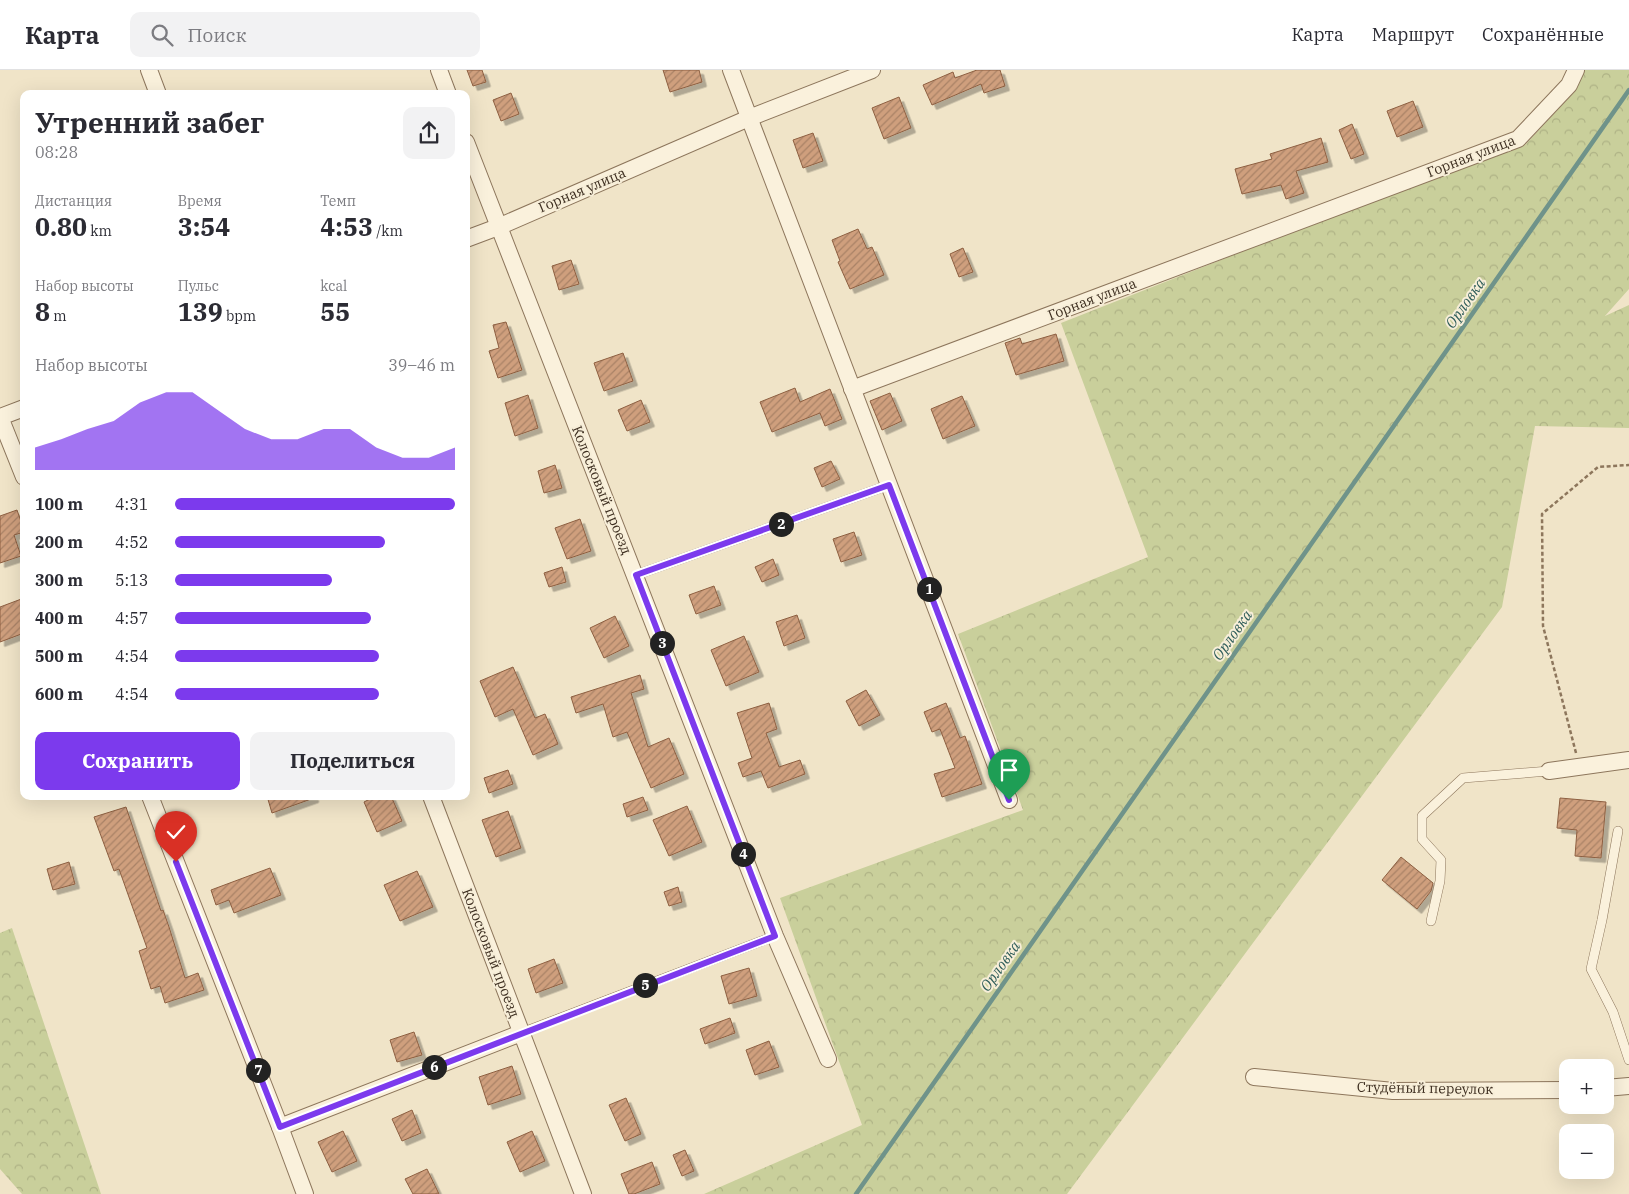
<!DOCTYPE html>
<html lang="ru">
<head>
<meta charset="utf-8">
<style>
	:root { --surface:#fff; --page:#f2f2f3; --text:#2b2b33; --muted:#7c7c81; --line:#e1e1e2; --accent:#7c3aed }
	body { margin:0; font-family:"IBM Plex Serif",serif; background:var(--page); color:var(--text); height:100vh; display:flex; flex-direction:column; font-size:19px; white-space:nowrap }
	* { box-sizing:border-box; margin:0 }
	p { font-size:16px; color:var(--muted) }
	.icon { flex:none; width:28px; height:28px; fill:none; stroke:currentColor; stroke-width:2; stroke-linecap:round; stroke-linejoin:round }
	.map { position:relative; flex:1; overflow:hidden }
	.panel { position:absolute; left:20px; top:20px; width:450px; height:710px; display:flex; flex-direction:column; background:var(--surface); border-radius:10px; box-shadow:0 5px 20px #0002 }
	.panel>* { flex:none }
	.controls { position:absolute; left:1559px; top:989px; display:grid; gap:10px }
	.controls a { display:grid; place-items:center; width:55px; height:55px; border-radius:10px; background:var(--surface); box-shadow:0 5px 20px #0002; font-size:25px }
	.pin { position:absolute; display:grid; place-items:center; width:42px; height:42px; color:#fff; margin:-51px -21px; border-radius:50% 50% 50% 0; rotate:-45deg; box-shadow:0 0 5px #0007 }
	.pin .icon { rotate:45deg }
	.km { position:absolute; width:25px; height:25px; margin:-12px; border-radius:50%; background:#222; color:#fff; font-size:14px; line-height:25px; text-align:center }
	.round { display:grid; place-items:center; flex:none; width:52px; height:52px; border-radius:10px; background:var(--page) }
	.headline { display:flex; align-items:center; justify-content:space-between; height:85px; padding:0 15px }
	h1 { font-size:28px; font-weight:700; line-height:38px }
	.metrics { display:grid; grid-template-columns:repeat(3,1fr); gap:8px; height:85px; padding:5px 15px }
	.metrics div { display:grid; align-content:center }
	.metrics b { font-size:25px; font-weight:700 }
	.metrics small { font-size:14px; font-weight:400 }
	.metrics p { font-size:14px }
	.chart { height:140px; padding:10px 15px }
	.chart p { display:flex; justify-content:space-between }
	.chart svg { width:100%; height:90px; margin-top:5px; fill:var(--accent); opacity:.7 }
	.action { display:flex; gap:10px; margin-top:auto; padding:10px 15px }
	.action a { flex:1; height:58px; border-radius:10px; background:var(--accent); color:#fff; font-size:20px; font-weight:700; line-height:58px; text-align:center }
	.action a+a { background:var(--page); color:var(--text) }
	ul { padding:0 15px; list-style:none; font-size:16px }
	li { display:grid; grid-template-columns:80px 60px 1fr; align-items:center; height:38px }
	li i { height:12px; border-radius:6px; background:var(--accent) }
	header { display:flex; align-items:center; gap:30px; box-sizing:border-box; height:70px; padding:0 25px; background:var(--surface); border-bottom:1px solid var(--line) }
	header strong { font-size:24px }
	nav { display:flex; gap:28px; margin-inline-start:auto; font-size:18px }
	.search { width:350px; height:45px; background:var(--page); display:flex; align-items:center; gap:12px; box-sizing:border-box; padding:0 18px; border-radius:10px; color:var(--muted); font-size:19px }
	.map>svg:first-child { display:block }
	.forest { fill:url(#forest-crowns) }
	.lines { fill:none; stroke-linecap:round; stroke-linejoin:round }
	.stream { stroke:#6f938a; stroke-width:4.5 }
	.building { fill:url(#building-hatch); stroke:#8d5f41; filter:url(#shadow) }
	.service-casing { stroke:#8d765c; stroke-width:10 }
	.minor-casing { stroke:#8d765c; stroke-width:18 }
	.path { stroke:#8d765c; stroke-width:2.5; stroke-dasharray:4 2.5; stroke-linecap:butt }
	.service { stroke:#faf1dc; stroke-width:9 }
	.minor { stroke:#faf1dc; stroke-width:16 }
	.route-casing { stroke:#fff; stroke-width:10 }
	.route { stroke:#7c3aed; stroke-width:6 }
	.labels { text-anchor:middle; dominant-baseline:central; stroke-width:4; stroke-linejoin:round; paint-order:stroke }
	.street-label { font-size:14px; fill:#3d2e20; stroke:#f7eed8 }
	.water-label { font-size:15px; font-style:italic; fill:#2f5d5a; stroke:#f7eed8 }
</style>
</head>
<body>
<header>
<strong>Карта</strong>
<div class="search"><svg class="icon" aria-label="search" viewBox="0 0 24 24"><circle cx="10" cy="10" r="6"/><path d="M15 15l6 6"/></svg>Поиск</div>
<nav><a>Карта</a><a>Маршрут</a><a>Сохранённые</a></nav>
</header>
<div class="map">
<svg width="1629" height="1124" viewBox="0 0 1629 1124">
	<defs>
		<pattern id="forest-crowns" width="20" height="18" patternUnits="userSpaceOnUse" patternTransform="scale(1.25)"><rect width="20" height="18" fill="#c9cf9b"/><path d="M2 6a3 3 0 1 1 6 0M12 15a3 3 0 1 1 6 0" fill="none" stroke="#aeb285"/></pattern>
		<pattern id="building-hatch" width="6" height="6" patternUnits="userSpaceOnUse" patternTransform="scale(1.25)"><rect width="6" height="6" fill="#cf9f7d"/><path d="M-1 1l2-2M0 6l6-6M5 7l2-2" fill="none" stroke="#a98266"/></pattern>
		<filter id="shadow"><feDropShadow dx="4.5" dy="4.5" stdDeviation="0" flood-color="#0004"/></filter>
	</defs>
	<rect width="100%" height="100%" fill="#f0e4c8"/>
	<g class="forest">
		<polygon points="1583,0 1629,0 1629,219 1605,246 1629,235 1629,358 1535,356 1502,537 1067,1124 704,1124 862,1055 780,828 1023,740 958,564 1148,487 1061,253 1241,182 1525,75 1576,20"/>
		<polygon points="12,858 101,1124 22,1124 0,1099 0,863"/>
	</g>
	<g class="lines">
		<polyline class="stream" points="856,1124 1629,20"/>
	</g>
	<g class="building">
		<polygon points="467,0 482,0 486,12 473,16"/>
		<polygon points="663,0 699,0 702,12 670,22"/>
		<polygon points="977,0 1000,0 1005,16 984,23 981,14 932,35 923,15 953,2 955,8"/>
		<polygon points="511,23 519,44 501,51 493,30"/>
		<polygon points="899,27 911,58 884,69 872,38"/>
		<polygon points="1413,31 1423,57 1397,67 1387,41"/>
		<polygon points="1352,54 1364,84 1351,89 1339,60"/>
		<polygon points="813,63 823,91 803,98 793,70"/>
		<polygon points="1321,68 1328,92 1296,101 1304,123 1286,129 1281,115 1242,124 1235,99 1272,89 1270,84"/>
		<polygon points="858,159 867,179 872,177 884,205 850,219 838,192 840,191 832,170"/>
		<polygon points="963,178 973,202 959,207 950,184"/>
		<polygon points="571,190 579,214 559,220 552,196"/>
		<polygon points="506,252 522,300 498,308 489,281 499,278 493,255"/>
		<polygon points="1056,264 1064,291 1016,305 1005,273 1020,268 1022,274"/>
		<polygon points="623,283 633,311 604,321 594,293"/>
		<polygon points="795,318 800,332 830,319 842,349 825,356 820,343 772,362 760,332"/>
		<polygon points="890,323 902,351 882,360 870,331"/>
		<polygon points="528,325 538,358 515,366 505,333"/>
		<polygon points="962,326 975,356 943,369 931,339"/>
		<polygon points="641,330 650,352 627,361 618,340"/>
		<polygon points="831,391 840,409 822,417 814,398"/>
		<polygon points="555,395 562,418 544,423 538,401"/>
		<polygon points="17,440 24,460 24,462 14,465 21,486 0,493 0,446"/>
		<polygon points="580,449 591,481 567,489 555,458"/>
		<polygon points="854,462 862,485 841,492 833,469"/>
		<polygon points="773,489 779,505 762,512 755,497"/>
		<polygon points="562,497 566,512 549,517 544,503"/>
		<polygon points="714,516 721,535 696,544 689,525"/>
		<polygon points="24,528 24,563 0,572 0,537"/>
		<polygon points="797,545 805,568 784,576 776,552"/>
		<polygon points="615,546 629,576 604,588 590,558"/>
		<polygon points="744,566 759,602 726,616 711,580"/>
		<polygon points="513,597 535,648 545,644 558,674 533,685 513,639 495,647 480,611"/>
		<polygon points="640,605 644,619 631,623 648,677 669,668 684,704 651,718 627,662 613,667 603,634 576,643 571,627"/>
		<polygon points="866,620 880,645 859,656 846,631"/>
		<polygon points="769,633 777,659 766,663 779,697 800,690 805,704 768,718 761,701 743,707 738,693 752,688 737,643"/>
		<polygon points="946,633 960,668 965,666 982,714 942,727 934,704 955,698 940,659 932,662 924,642"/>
		<polygon points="508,700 513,714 489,723 484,708"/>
		<polygon points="267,726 314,726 314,728 272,743"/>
		<polygon points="376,726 391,726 402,751 377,762 364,732"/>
		<polygon points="643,727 648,740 627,747 623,734"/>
		<polygon points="1560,728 1606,732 1601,788 1575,786 1577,760 1557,758"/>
		<polygon points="687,736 702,772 669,786 653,750"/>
		<polygon points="126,737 161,841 163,840 169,857 185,908 198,903 204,920 165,933 160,916 151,919 139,881 147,878 119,799 114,801 94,747"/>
		<polygon points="508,741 521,778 496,787 482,750"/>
		<polygon points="1401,787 1433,813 1431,821 1417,839 1382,810"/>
		<polygon points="69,792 75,814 53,820 47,799"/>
		<polygon points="270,798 281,825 234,843 229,830 216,835 211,820"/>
		<polygon points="417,801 433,837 400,851 384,815"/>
		<polygon points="678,817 682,832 669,836 664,822"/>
		<polygon points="554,889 563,913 536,923 528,899"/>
		<polygon points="749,898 757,926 729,934 721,906"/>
		<polygon points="730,948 735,963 705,974 700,959"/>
		<polygon points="414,962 422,985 397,992 390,970"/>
		<polygon points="769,971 779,997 755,1005 746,980"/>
		<polygon points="512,996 521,1024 488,1035 479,1007"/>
		<polygon points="626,1028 641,1064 625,1071 609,1035"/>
		<polygon points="412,1040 421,1063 402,1071 392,1049"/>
		<polygon points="343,1061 357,1091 332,1102 318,1072"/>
		<polygon points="532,1061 545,1091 520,1102 507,1072"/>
		<polygon points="685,1080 694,1101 682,1106 673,1085"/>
		<polygon points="652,1092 660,1114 634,1124 629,1124 621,1104"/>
		<polygon points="427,1099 439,1124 413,1124 405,1109"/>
	</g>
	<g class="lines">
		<defs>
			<g id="service">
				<polyline points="636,505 889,415"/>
				<polyline points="1618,761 1602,850 1591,899 1613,942 1629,990"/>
				<polyline points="1431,851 1440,811 1441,790 1422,769 1422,746 1463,708 1549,701"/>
				<polyline points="521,963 775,866"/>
			</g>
			<g id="minor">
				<polyline points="149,0 158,24"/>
				<polyline points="439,0 448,24"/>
				<polyline points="731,0 1009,730"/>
				<polyline points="466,72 775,866 828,989"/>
				<polyline points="466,169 498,157 749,48 872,0"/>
				<polyline points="852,319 1518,69 1569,15 1576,0"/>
				<polyline points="24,338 0,347 24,407"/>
				<polyline points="1549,701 1629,690"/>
				<polyline points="150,726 280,1057 305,1124"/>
				<polyline points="431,726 583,1124"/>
				<polyline points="1254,1007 1393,1021 1568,1020"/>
				<polyline points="1605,1018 1629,1016"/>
				<polyline points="280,1057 521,963"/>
			</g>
		</defs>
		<use href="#service" class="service-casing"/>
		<use href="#minor" class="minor-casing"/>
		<polyline class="path" points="1576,683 1543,556 1542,444 1598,397 1629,395"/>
		<use href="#service" class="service"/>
		<use href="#minor" class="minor"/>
	</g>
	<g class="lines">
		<defs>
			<polyline id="route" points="176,792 280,1057 775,866 636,505 889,415 1009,730"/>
		</defs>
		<use href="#route" class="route-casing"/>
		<use href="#route" class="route"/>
	</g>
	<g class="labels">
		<g class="street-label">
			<text transform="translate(1471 86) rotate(-21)">Горная улица</text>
			<text transform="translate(582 120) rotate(-23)">Горная улица</text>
			<text transform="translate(1092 229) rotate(-21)">Горная улица</text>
			<text transform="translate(602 420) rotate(68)">Колосковый проезд</text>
			<text transform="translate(491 883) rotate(69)">Колосковый проезд</text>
			<text transform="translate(1425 1018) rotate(1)">Студёный переулок</text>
		</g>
		<g class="water-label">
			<text transform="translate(1465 233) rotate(-55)">Орловка</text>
			<text transform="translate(1232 565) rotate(-55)">Орловка</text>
			<text transform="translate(1000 896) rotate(-55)">Орловка</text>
		</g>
	</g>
</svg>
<div class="controls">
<a>+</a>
<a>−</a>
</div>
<div class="pin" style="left:1009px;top:730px;background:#1e9e55"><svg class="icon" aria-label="arrive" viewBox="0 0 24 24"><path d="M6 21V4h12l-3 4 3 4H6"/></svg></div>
<div class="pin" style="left:176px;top:792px;background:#d93025"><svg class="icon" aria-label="check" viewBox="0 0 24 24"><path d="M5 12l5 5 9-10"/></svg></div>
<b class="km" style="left:929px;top:519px">1</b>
<b class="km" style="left:781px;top:454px">2</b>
<b class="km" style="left:662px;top:573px">3</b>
<b class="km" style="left:743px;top:784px">4</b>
<b class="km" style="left:645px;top:915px">5</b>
<b class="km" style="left:434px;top:997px">6</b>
<b class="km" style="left:258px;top:1000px">7</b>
<section class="panel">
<div class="headline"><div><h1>Утренний забег</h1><p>08:28</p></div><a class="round"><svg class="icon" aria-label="share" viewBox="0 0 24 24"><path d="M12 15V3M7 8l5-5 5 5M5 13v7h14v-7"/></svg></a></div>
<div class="metrics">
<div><p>Дистанция</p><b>0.80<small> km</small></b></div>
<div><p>Время</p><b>3:54</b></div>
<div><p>Темп</p><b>4:53<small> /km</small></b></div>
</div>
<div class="metrics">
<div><p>Набор высоты</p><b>8<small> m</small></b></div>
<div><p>Пульс</p><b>139<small> bpm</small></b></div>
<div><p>kcal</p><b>55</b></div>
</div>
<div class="chart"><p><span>Набор высоты</span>39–46 m</p>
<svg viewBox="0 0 160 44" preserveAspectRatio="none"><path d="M0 44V33L10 29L20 24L30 20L40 11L50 6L60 6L70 15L80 24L90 29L100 29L110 24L120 24L130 33L140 38L150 38L160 33V44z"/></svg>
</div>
<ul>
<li><b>100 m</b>4:31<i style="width:100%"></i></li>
<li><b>200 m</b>4:52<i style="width:75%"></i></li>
<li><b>300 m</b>5:13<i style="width:56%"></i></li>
<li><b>400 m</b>4:57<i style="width:70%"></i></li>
<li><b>500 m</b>4:54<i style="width:73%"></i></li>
<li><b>600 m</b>4:54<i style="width:73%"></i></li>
</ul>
<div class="action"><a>Сохранить</a><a>Поделиться</a></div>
</section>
</div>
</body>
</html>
